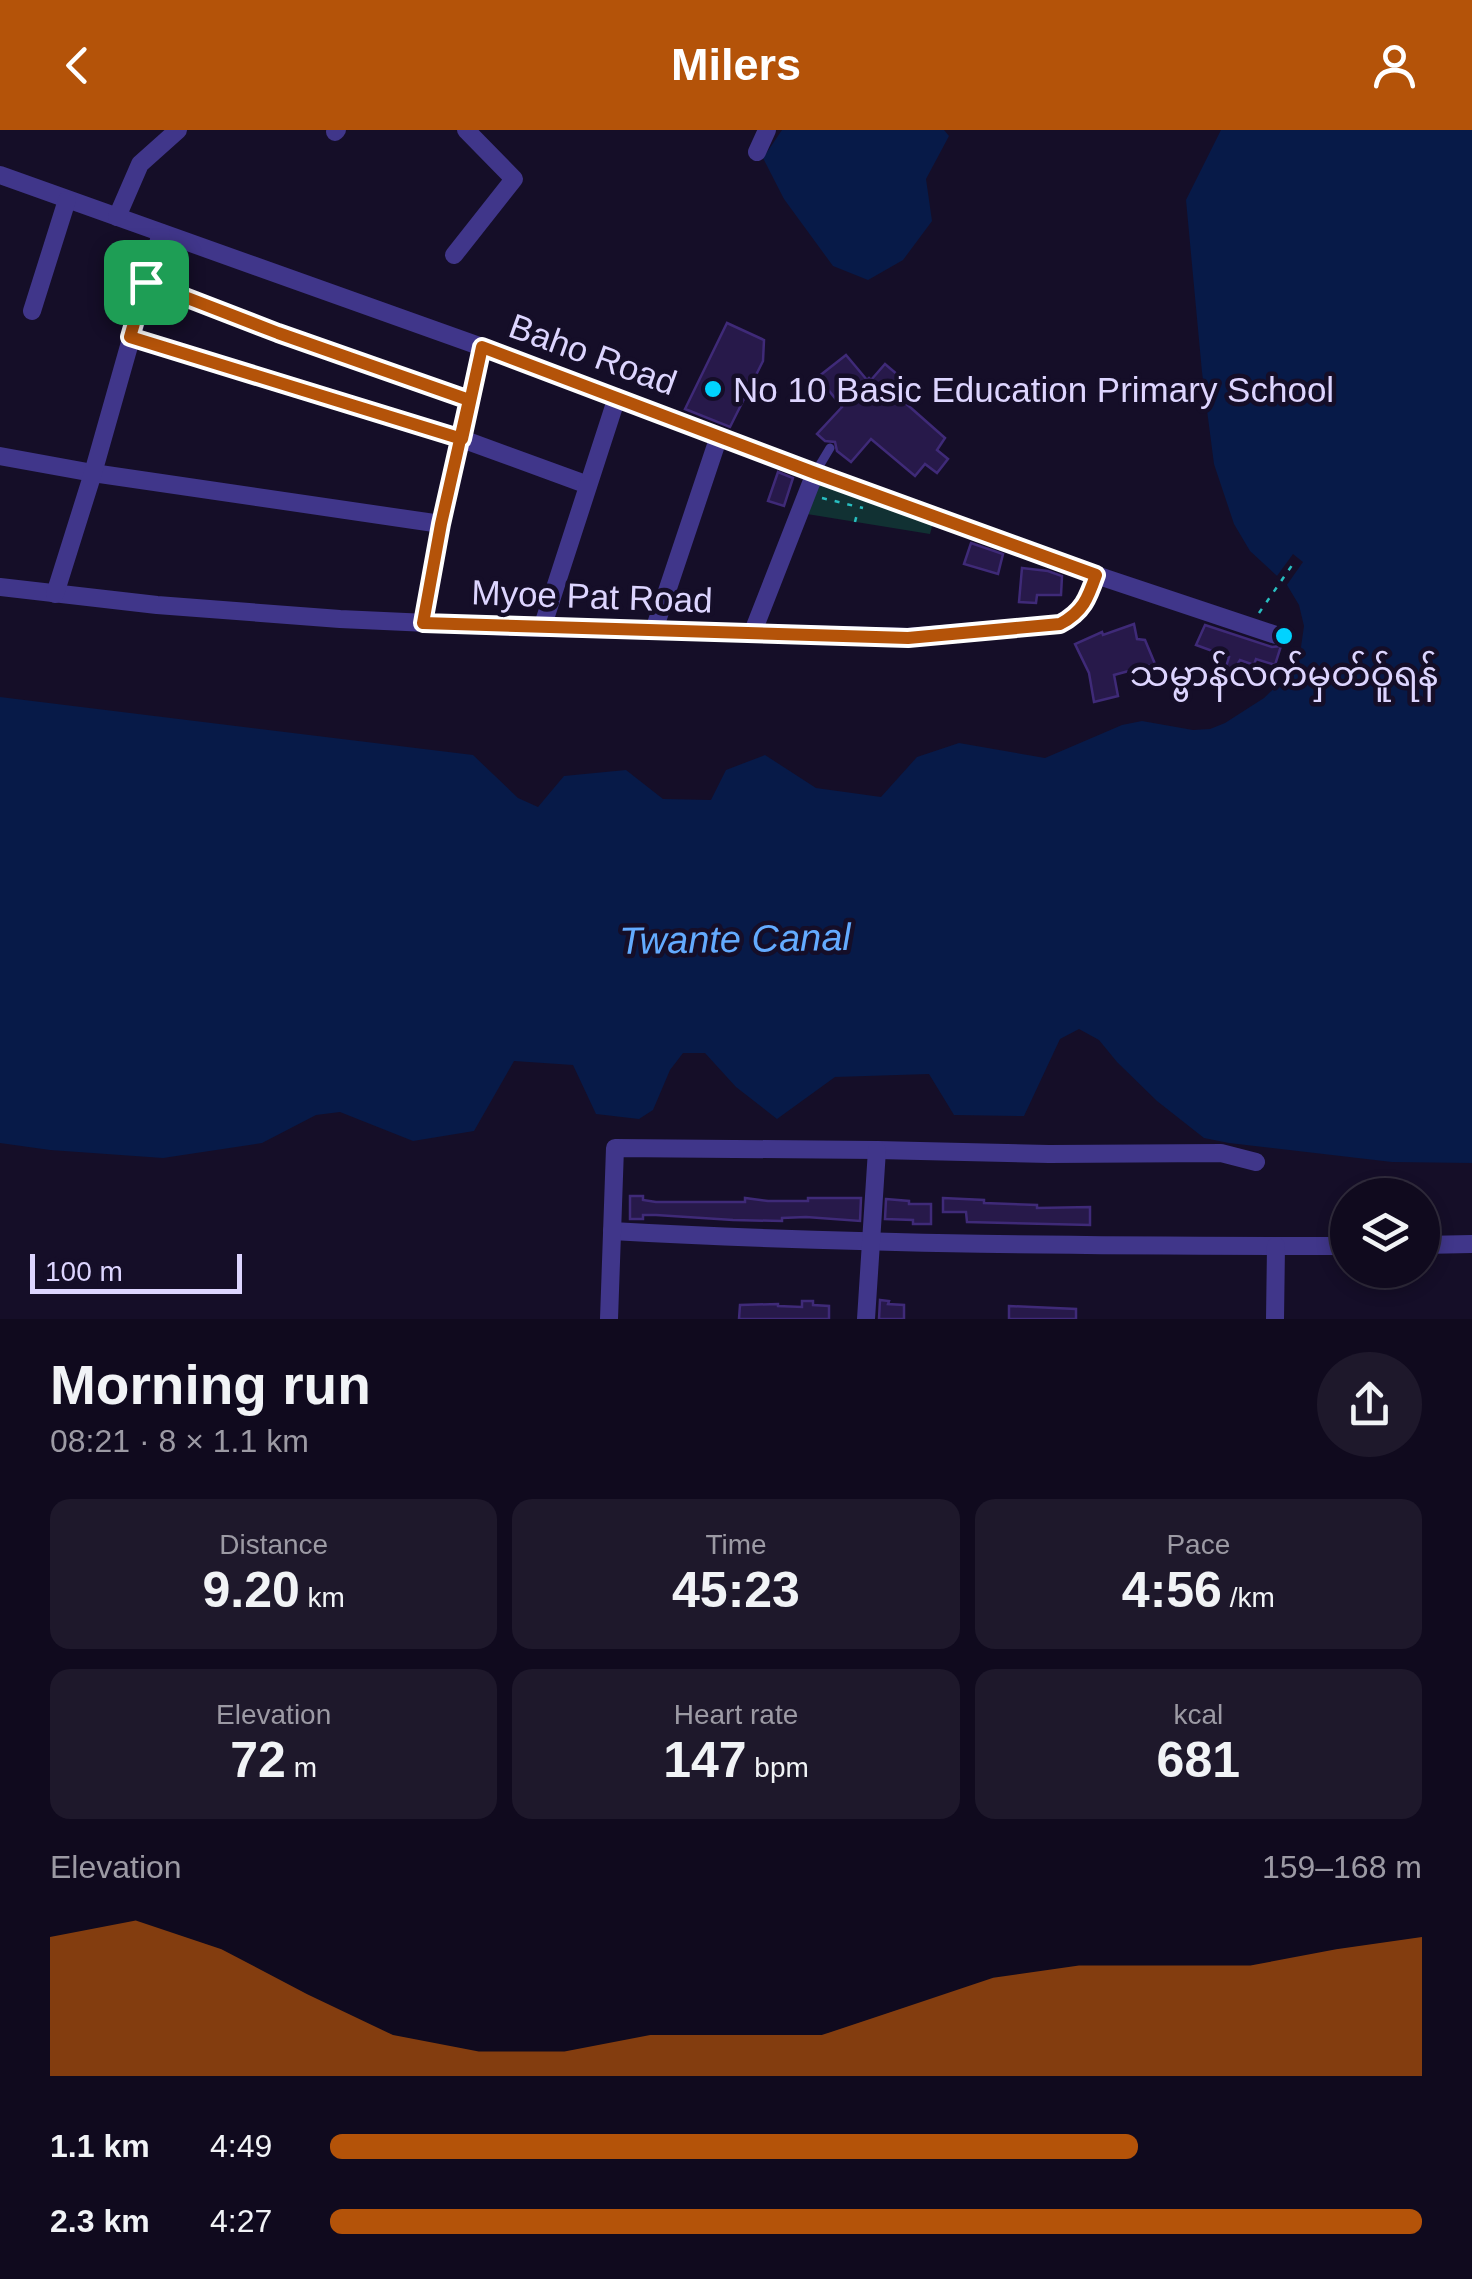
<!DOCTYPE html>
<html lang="en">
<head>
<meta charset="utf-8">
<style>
	:root { --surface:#100a1e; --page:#1e182b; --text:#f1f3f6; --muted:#9c9aa4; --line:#302b3c; --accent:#b45309 }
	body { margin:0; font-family:Helvetica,"Noto Sans Myanmar",sans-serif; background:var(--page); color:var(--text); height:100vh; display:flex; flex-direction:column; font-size:38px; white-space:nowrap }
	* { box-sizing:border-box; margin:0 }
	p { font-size:32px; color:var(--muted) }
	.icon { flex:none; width:55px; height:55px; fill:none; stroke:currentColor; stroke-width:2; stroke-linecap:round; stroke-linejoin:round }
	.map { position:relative; height:1189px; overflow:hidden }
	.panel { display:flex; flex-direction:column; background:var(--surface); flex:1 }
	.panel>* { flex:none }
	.controls { position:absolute; left:1330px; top:1048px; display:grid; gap:20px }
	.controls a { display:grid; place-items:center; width:110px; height:110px; border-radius:50%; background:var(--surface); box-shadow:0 5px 15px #0003,0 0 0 2px var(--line); font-size:50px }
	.scale { position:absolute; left:30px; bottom:25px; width:212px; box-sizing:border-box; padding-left:10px; border:5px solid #ddd5ff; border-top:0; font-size:28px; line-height:35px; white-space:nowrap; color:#ddd5ff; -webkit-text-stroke:8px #150e28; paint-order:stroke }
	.pin { position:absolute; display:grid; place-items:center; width:85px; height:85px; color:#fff; margin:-42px; border-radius:20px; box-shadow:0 5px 15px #0006 }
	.round { display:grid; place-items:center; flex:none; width:105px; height:105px; border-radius:52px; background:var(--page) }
	.overview { display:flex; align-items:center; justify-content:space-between; height:170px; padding:0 50px }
	h1 { font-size:55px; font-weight:700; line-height:75px }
	.stats { display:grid; grid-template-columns:repeat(3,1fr); gap:15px; height:170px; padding:10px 50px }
	.stats div { display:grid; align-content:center; border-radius:20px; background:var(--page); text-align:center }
	.stats b { font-size:50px; font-weight:700 }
	.stats small { font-size:28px; font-weight:400 }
	.stats p { font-size:28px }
	.chart { height:280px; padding:20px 50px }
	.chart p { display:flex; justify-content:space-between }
	.chart svg { width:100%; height:180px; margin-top:10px; fill:var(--accent); opacity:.7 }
	ul { padding:0 50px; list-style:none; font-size:32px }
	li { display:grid; grid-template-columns:160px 120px 1fr; align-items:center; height:75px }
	li i { height:25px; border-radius:12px; background:var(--accent) }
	header { display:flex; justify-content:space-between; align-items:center; height:130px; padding:0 50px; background:var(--accent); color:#fff; font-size:45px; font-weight:700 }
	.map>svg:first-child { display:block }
	.green { fill:#113133 }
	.water { fill:#071a48 }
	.pier { fill:#150e28 }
	.building { fill:#27194a; stroke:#3f2a78; stroke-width:2.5 }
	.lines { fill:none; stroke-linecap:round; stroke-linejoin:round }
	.path { stroke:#28bec0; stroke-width:2.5; stroke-dasharray:5 8; stroke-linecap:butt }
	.service { stroke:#40368a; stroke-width:9 }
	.minor { stroke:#40368a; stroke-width:18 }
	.route-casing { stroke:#fff; stroke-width:20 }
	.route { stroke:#b45309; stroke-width:12 }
	.poi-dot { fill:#01d3ff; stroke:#150e28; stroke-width:4 }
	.labels { text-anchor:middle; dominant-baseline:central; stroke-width:9; stroke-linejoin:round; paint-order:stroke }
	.street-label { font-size:35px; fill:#ddd5ff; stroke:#150e28 }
	.poi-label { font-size:35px; fill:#ddd5ff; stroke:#150e28; text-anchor:start }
	.water-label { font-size:38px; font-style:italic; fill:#63abff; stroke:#150e28 }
</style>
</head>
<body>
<header><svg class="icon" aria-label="back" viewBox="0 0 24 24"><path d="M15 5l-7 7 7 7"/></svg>Milers<svg class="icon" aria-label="person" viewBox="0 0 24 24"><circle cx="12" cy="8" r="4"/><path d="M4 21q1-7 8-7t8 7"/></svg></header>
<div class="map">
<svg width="1472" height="1189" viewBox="0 0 1472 1189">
	<rect width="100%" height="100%" fill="#150e28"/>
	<polygon class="green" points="820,349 934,389 930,404 807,384"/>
	<g class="water">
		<polygon points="782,0 944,0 949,6 926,49 932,91 903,130 868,150 833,136 784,69 763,28"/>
		<polygon points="1221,0 1472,0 1472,1033 1392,1032 1229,1013 1204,1008 1157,971 1117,932 1099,910 1079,899 1060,909 1024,986 954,985 929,944 835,947 777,989 736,957 705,923 683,923 670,940 653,980 639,989 596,984 573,935 514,931 474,1001 413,1011 340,982 316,985 262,1013 163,1028 50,1020 0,1013 0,567 473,625 518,668 538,677 564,646 626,640 663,669 711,670 726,640 765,625 816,658 881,667 917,627 959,613 1045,628 1122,595 1142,591 1193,600 1210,599 1225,593 1264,568 1286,547 1300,524 1304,496 1299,475 1287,455 1250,421 1234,394 1214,334 1202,242 1186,70"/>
	</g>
	<polygon class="pier" points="1293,424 1303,432 1284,459 1274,450"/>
	<g class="building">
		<polygon points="727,193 764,210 763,231 730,297 685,279"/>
		<polygon points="846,225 867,250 869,248 871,250 885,234 912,257 902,270 945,308 937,320 948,329 937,343 925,334 915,346 871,309 851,332 837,321 835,312 825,311 817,304 842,277 818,247"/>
		<polygon points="778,342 793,348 784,376 768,371"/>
		<polygon points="971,413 1003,424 998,444 964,434"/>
		<polygon points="1022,438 1048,441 1062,446 1061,465 1037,465 1036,473 1019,472"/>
		<polygon points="1134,494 1137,509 1145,510 1155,534 1114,545 1118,566 1094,572 1089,543 1075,514 1102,502 1103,505"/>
		<polygon points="1205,495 1272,517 1281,516 1275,535 1256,529 1254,535 1240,530 1225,555 1221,553 1229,527 1196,515"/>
		<polygon points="630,1066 643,1066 643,1070 656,1072 745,1072 745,1068 768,1071 808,1071 808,1068 861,1068 860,1091 806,1087 782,1088 782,1091 733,1090 656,1085 643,1085 643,1089 630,1089"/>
		<polygon points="943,1068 984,1070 984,1073 1037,1075 1037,1078 1090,1077 1090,1095 967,1092 966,1082 943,1082"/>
		<polygon points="886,1069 909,1071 909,1074 931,1074 931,1094 913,1094 913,1090 885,1089"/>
		<polygon points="880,1170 889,1171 888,1174 904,1175 904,1189 879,1189"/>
		<polygon points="802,1171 813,1171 813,1175 829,1176 829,1189 739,1189 740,1175 778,1174 778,1176 802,1177"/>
		<polygon points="1009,1176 1076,1179 1076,1189 1009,1189"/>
	</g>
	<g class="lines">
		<g class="path">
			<polyline points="822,368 863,378"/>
			<polyline points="855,392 858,380"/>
			<polyline points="1259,483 1295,431"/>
		</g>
		<polyline class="service" points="815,343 830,318"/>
		<g class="minor">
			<polyline points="335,2 337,0"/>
			<polyline points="757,22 767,0"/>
			<polyline points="0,45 482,217 815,343 1096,445 1276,505"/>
			<polyline points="117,87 140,34 178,0"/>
			<polyline points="454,125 514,49 466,0"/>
			<polyline points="146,152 278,203 469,270"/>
			<polyline points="32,181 67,70"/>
			<polyline points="130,207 462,309 588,355"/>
			<polyline points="0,326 93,343 441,394"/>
			<path d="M0,457L157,475L340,489L514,497L908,507L1060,494C1082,482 1088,468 1096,445"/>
			<polyline points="55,464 93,343 161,103"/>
			<polyline points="423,493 441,394 482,217"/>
			<polyline points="542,498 617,267"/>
			<polyline points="654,500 719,306"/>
			<polyline points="752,504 815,343"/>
			<path d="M612,1101C857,1115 1103,1116 1348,1116"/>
			<polyline points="1422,1115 1472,1114"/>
			<polyline points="609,1189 615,1018 877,1020 1049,1024 1221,1023 1256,1032"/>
			<polyline points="866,1189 877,1020"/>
			<polyline points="1275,1189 1276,1116"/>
		</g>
	</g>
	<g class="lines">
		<defs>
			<path id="route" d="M146,152L278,203L469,270L441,394L423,493L908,508L1060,494C1083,482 1088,468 1096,445L815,343L482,217L462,309L130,207L146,152"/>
		</defs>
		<use href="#route" class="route-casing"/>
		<use href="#route" class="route"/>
	</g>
	<g class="poi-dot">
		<circle cx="713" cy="259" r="10"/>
		<circle cx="1284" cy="506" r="10"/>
	</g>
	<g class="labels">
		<g class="street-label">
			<text transform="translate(593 224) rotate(20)">Baho Road</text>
			<text transform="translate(592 466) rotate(2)">Myoe Pat Road</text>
		</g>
		<g class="poi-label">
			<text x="733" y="259">No 10 Basic Education Primary School</text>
			<text x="1284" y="543" text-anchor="middle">သမ္ဗာန်လက်မှတ်ဝ်ူရန်</text>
		</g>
		<g class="water-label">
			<text transform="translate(735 809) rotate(-1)">Twante Canal</text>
		</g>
	</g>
</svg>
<div class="controls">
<a><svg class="icon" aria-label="layers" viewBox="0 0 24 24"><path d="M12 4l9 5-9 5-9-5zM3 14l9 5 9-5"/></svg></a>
</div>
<div class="scale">100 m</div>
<div class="pin" style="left:146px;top:152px;background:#1e9e55"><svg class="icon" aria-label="arrive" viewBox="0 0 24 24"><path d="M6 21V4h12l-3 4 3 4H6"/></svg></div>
</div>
<section class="panel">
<div class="overview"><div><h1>Morning run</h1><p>08:21 · 8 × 1.1 km</p></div><a class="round"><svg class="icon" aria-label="share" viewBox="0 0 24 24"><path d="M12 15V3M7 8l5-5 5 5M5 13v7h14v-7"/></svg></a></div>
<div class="stats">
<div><p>Distance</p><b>9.20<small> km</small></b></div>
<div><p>Time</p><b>45:23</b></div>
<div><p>Pace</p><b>4:56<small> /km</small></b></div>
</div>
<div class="stats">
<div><p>Elevation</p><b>72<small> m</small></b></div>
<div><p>Heart rate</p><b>147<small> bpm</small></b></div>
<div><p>kcal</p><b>681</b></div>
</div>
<div class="chart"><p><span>Elevation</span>159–168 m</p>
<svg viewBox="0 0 160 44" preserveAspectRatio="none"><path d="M0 44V10L10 6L20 13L30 24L40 34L50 38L60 38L70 34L80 34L90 34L100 27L110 20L120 17L130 17L140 17L150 13L160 10V44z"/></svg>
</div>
<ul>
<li><b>1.1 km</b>4:49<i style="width:74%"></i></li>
<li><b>2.3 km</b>4:27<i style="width:100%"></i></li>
</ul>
</section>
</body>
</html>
